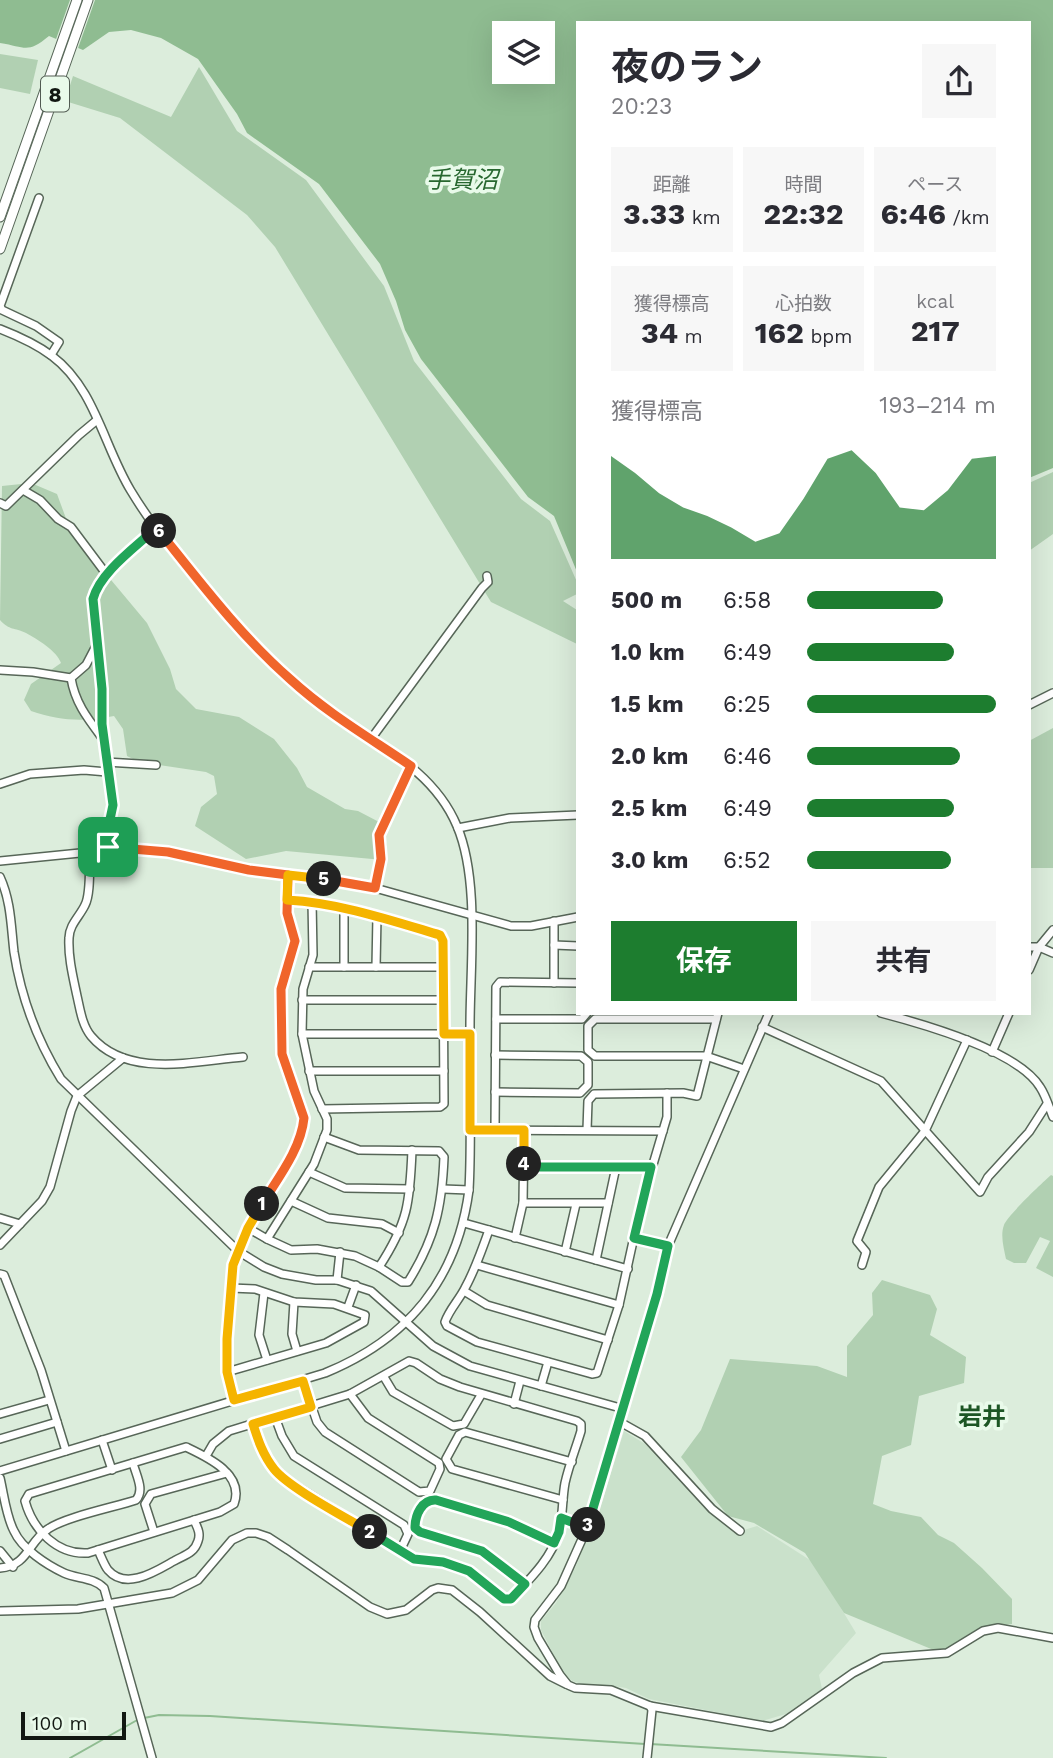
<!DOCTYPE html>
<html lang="ja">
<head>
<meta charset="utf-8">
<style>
	:root { --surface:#fff; --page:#f7f7f7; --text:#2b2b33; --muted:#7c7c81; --accent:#1d7d2f }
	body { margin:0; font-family:"Work Sans","Noto Sans JP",sans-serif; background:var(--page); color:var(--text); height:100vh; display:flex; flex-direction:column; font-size:26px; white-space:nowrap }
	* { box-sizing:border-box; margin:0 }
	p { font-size:23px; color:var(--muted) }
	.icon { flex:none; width:38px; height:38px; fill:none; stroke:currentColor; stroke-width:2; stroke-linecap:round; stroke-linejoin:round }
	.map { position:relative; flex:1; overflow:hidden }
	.drawer { position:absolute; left:576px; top:21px; width:455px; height:994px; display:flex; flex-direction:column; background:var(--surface); border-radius:0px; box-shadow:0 7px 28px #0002 }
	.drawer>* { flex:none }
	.controls { position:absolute; left:492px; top:21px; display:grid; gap:14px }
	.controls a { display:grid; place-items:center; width:63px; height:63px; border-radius:0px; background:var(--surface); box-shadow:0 7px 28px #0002; font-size:35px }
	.scale { position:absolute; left:21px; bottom:18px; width:105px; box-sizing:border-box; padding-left:7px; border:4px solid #121812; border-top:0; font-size:19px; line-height:24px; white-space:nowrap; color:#121812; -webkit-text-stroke:5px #e9faea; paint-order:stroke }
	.pin { position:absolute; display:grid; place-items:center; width:60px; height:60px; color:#fff; margin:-30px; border-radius:14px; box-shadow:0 4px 10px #0006 }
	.km { position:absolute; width:35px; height:35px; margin:-18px; border-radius:50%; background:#222; color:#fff; font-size:19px; line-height:35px; text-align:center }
	.round { display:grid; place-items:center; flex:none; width:74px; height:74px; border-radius:0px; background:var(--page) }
	.summary { display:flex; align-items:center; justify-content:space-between; height:119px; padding:0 35px }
	h1 { font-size:38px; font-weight:700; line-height:52px }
	.stats { display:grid; grid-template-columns:repeat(3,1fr); gap:10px; height:119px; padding:7px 35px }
	.stats div { display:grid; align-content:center; border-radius:0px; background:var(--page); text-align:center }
	.stats b { font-size:30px; font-weight:700 }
	.stats small { font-size:19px; font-weight:400 }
	.stats p { font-size:19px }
	.chart { height:196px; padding:14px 35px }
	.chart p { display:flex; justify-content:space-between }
	.chart svg { width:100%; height:126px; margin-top:7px; fill:var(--accent); opacity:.7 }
	.cta { display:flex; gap:14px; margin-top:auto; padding:14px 35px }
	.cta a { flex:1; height:80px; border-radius:0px; background:var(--accent); color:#fff; font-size:28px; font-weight:700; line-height:80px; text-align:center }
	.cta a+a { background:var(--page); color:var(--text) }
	ul { padding:0 35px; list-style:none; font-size:23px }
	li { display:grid; grid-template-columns:112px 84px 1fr; align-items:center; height:52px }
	li i { height:18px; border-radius:9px; background:var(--accent) }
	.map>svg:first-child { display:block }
	.built { fill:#cae1cb }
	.green { fill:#b1d0b2 }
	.water { fill:#8fbc91; fill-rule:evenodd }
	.pier { fill:#dceddc }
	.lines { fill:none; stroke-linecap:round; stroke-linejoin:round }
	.stream { stroke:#8fbc91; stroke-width:2 }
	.minor-casing { stroke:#576658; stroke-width:10 }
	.major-casing { stroke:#576658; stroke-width:11 }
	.minor { stroke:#fff; stroke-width:7 }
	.major { stroke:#fff; stroke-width:9 }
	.split-1-casing { stroke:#fff; stroke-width:14 }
	.split-2-casing { stroke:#fff; stroke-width:14 }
	.split-3-casing { stroke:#fff; stroke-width:14 }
	.split-4-casing { stroke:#fff; stroke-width:14 }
	.split-5-casing { stroke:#fff; stroke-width:14 }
	.split-6-casing { stroke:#fff; stroke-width:14 }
	.split-7-casing { stroke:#fff; stroke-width:14 }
	.split-1 { stroke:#f0652b; stroke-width:9 }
	.split-2 { stroke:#f5b400; stroke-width:9 }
	.split-3 { stroke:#22a559; stroke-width:9 }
	.split-4 { stroke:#22a559; stroke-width:9 }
	.split-5 { stroke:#f5b400; stroke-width:9 }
	.split-6 { stroke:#f0652b; stroke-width:9 }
	.split-7 { stroke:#22a559; stroke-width:9 }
	.labels { text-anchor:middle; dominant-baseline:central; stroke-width:7; stroke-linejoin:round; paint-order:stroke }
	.shield { fill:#e9faea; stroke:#525c53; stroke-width:2 }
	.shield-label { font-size:21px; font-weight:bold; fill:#121812 }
	.water-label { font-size:24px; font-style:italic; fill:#27672f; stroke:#e9faea }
	.neighbourhood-label { font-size:24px; font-weight:bold; fill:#1c5624; stroke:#e9faea }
</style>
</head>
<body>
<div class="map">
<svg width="1053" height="1758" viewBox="0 0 1053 1758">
	<rect width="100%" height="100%" fill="#dceddc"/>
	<polygon class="built" points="624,1431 645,1444 703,1507 734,1533 757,1526 813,1562 856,1633 819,1675 822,1689 786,1714 762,1721 649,1699 626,1688 607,1685 585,1685 572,1681 562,1671 541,1630 541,1621 556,1603 576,1566 602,1502"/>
	<g class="green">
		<polygon points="0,54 38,60 30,94 0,88"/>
		<polygon points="199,67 237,131 306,180 384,286 414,361 521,499 550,521 577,582 577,594 563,601 577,610 577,644 491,602 275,247 247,215 120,118 65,101 73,76 171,117"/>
		<polygon points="1053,472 1053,534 1029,551 1029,483"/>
		<path d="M31,483L57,494L71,532L147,623L170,669L176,689L196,709L239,717L274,739L297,768L307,787L345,809L358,811L381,823L387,846L383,860L286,851L246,859L195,826L201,807L217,794L214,776L206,772L139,762L127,756L123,729L114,716C85,722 59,721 31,711L24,700L31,684L61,663C57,651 37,639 26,633C14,627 10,631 0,620L2,486Z"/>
		<polygon points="1053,728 1053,868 1029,868 1029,741"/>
		<path d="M1051,1175L1053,1176V1277L1036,1268L1050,1241L1040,1237L1026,1263H1014L1006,1259C1004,1249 1000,1235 1004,1225C1006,1217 1043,1182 1051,1175Z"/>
		<polygon points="882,1280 930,1295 937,1309 930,1335 966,1357 964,1383 919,1396 911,1445 882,1456 873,1504 891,1511 921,1517 938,1535 954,1543 982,1568 1012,1599 1012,1624 981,1628 945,1650 936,1651 844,1613 805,1553 754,1523 728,1516 681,1457 701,1430 730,1359 817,1366 847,1377 847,1346 873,1315 872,1293"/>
	</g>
	<path class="water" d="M0,0H1053V468L1029,478V23H578L577,572L554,516L528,497L421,359L405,330L396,301L380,264L319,184L247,133L237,114L198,59L161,38L131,30L109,32L83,50L49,36C27,54 26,47 0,43ZM504,33H542V72H504Z"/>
	<polygon class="pier" points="70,0 95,0 77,51 55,42"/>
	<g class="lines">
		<g class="stream">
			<polyline points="144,1718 159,1715 210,1716 645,1744"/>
			<polyline points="650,1744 886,1758"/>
			<polyline points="70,1758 139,1719"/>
		</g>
		<defs>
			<g id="minor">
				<polyline points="39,198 0,306 2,310 36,326 59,342 51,355"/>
				<path d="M0,329C18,336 36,344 52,356C95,388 104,447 131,491C157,534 192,575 225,613C255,646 285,678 321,705C370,742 432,766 457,826C480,880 470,966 470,1026C469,1081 472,1136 469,1190C457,1280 408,1339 325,1373L0,1471"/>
				<polyline points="23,490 40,500 58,519 71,527 107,575"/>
				<polyline points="0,503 6,506 79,435 97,420"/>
				<path d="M97,644L86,665L71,678C75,703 88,719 103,739"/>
				<polyline points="0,670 33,672 71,678"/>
				<polyline points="1029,705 1053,693"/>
				<polyline points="371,739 482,588 488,582 487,576"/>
				<polyline points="106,762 156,765"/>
				<polyline points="0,784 30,774 84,770 107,772"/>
				<polyline points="458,828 510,818 578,815"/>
				<path d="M108,847L109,824L112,805L102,724V689L93,599C100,572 136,547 156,528"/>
				<path d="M90,852C89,866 91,894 85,905C80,916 69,925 69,938C68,957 73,977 77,996C80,1009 82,1025 91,1036C127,1079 195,1061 243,1057"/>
				<polyline points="0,861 90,852 108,847 168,852 249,870 335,880 375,888 511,926 531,926 578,917"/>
				<path d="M0,877C11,901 11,926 14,952C21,997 37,1040 61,1079L238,1251L264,1267L282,1274L316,1280H337L371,1291L433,1346L470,1366L624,1409"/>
				<polyline points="375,888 381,859 379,835 411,766"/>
				<polyline points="287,900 344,907 440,935 443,941 444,1104 440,1107 322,1109"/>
				<polyline points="554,945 578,946"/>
				<polyline points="1029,947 1039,947 1053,953"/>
				<polyline points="309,967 443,967"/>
				<polyline points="344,967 344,907"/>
				<polyline points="376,967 377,916"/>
				<polyline points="1029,970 1039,947 1053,930"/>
				<polyline points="554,983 554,921"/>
				<polyline points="302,1000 443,1000"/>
				<path d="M881,1013C923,1024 1017,1050 1040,1087C1046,1096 1049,1107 1053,1117"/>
				<polyline points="496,1019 582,1019 587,1013"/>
				<polyline points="716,1019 595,1019 588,1026 588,1050 595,1056 706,1056 744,1069"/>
				<polyline points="762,1027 881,1081 980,1192 988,1177 1029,1132 1047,1104"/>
				<polyline points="302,1034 470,1034"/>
				<polyline points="992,1052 1009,1013"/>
				<polyline points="495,1055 581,1056 588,1062 588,1085 580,1093 495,1092"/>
				<polyline points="309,1071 444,1071"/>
				<polyline points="470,1130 663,1131"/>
				<polyline points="495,1130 496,987 500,982 578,983"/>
				<polyline points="587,1130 588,1101 594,1094 683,1093 697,1096 718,1013"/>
				<polyline points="524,1167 651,1167"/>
				<polyline points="309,1172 345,1188 410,1189"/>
				<polyline points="443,1189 469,1190"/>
				<polyline points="291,1201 328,1218 382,1224 399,1233"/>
				<polyline points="523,1203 608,1203"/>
				<polyline points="0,1218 20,1224"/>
				<polyline points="464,1223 628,1269"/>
				<path d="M248,1228C267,1197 300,1154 304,1118L282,1054L281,989L295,941L287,913L288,875"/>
				<path d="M489,1230C482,1250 475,1270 465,1288C459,1300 449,1310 445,1322L447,1326L477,1342L592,1374L597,1373L619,1305L641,1205L667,1117V1093"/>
				<polyline points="515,1238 523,1203 524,1130"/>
				<polyline points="634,1238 668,1246"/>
				<path d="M267,1239L291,1250L317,1249L355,1256L379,1267L402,1282H408C435,1239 442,1207 444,1157L439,1151L359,1150L324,1137"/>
				<polyline points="0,1245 42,1201 50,1187 71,1111 77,1096 123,1058"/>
				<polyline points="565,1252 576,1204"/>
				<polyline points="596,1260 616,1167"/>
				<polyline points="477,1265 619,1305"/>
				<polyline points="862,1265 866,1252 857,1241 879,1187 925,1131 967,1040"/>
				<path d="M379,1267C408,1223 410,1202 412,1150"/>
				<polyline points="0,1274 4,1275 41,1370 66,1451"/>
				<polyline points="337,1280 340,1252"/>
				<polyline points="464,1291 487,1305 608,1340"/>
				<polyline points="264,1293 259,1335 267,1360"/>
				<polyline points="294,1302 292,1334 297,1351"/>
				<polyline points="348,1307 356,1285"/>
				<polyline points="227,1372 326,1343 364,1322 365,1315 334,1304 294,1302 255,1289 231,1288"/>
				<polyline points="384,1377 393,1392 453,1426 464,1424 481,1395"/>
				<polyline points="303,1381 317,1422 325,1432 419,1492 430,1491 440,1469 439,1463 368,1418 350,1394"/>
				<polyline points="541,1386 548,1362"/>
				<polyline points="234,1400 227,1372 228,1323 233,1265 248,1228 267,1239 314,1164 327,1130 327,1119 314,1091 302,1034 303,989 313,955 312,901"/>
				<polyline points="514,1404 520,1381"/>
				<polyline points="0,1414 49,1400"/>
				<polyline points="275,1417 282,1436 294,1456 404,1525 408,1534 400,1551"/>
				<polyline points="620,1422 645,1436 712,1509 740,1531"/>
				<polyline points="0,1439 57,1422"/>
				<polyline points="102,1440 112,1470"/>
				<path d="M186,1447C207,1457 245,1474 234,1504L220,1512L88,1553C57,1555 33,1530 25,1501L29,1494Z"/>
				<path d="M206,1456L213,1444L229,1431L350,1394L409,1361L416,1363L440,1379L460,1387L577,1421L581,1424V1431C576,1448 569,1465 565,1483C562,1499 563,1517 559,1532C551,1559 530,1579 511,1599H504L469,1571L443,1562L414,1559L288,1481C268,1465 261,1448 253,1424"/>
				<path d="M0,1478C4,1495 6,1516 14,1531C22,1549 47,1565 64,1573C77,1579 93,1577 104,1588L152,1758"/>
				<polyline points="563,1500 452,1469 446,1459 459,1435 465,1432 572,1462"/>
				<polyline points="561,1518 587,1528"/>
				<polyline points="154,1532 145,1504 151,1494 227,1473"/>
				<path d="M98,1550C101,1556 104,1565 108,1570C126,1591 156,1571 174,1561C184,1555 194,1554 198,1541C201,1533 197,1527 194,1520"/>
				<polyline points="0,1551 13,1567"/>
				<path d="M0,1568C28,1566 28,1542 48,1529C65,1517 115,1507 136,1500C145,1490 136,1475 133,1463"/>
				<path d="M525,1584L482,1551L420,1533L415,1528C415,1515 422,1499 436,1500L509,1522L554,1543"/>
				<polyline points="0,1611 78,1609 172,1593 198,1580 232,1540 247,1533 256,1533 268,1537 288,1550 370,1607 387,1614 406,1610 432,1590 438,1588 452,1590 480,1612 550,1676 566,1684"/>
				<polyline points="650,1706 771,1727 782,1723 853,1673 882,1658 947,1653 983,1631 998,1628 1053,1638"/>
				<polyline points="647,1758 652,1710 650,1706 611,1690 575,1688 568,1685 560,1675 538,1638 534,1627 535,1620 561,1586 587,1528 657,1294 668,1246 769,1013"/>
			</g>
			<g id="major">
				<polyline points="0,217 77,0"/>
				<polyline points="0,249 88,0"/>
			</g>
		</defs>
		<use href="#minor" class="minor-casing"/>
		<use href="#major" class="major-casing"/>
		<use href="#minor" class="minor"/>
		<use href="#major" class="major"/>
	</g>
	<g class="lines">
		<defs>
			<path id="split-1" d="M108,847L168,852L249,870L288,875L287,913L295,941L281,989L282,1054L304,1118C301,1149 278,1178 262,1204"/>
			<path id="split-2" d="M262,1204L248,1228L233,1265L227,1339V1372L234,1400L303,1381L311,1407L253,1424C258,1440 263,1455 274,1469C289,1488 347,1518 370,1532"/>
			<path id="split-3" d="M370,1532L414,1559L443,1562L469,1571L504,1599H511L525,1584L482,1551L420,1532L415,1528C415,1515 422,1499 436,1500L509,1522L554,1543L559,1532L561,1518L587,1528L588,1525"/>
			<polyline id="split-4" points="524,1164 524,1167 651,1167 634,1238 668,1246 657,1294 588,1525"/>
			<path id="split-5" d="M324,879L288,875L287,900C340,903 390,920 440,935L443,941L444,1034H470V1130H524V1164"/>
			<path id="split-6" d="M159,531C200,582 240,635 290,679C327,713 370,738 411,766L379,835L381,859L375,888L324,879"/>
			<path id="split-7" d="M108,847L109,824L113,805L102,724V689L93,599C100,572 136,547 156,528L159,531"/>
		</defs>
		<use href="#split-1" class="split-1-casing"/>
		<use href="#split-2" class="split-2-casing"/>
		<use href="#split-3" class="split-3-casing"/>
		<use href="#split-4" class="split-4-casing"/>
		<use href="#split-5" class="split-5-casing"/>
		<use href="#split-6" class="split-6-casing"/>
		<use href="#split-7" class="split-7-casing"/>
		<use href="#split-1" class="split-1"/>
		<use href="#split-2" class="split-2"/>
		<use href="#split-3" class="split-3"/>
		<use href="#split-4" class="split-4"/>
		<use href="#split-5" class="split-5"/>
		<use href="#split-6" class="split-6"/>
		<use href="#split-7" class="split-7"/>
	</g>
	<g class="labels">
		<rect class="shield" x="41" y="76.5" width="28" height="35" rx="5"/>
		<g class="shield-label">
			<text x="55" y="94">8</text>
		</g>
		<g class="water-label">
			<text x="462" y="180">手賀沼</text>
		</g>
		<g class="neighbourhood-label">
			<text x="982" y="1417">岩井</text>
		</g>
	</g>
</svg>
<div class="controls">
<a><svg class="icon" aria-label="layers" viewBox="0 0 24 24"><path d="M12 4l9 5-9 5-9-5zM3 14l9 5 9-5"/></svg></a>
</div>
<div class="scale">100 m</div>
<div class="pin" style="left:108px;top:847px;background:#1e9e55"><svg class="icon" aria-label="arrive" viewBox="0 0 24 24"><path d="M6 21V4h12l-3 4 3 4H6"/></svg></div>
<b class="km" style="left:262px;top:1204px">1</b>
<b class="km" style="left:370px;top:1532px">2</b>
<b class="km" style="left:588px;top:1525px">3</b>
<b class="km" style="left:524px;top:1164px">4</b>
<b class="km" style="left:324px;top:879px">5</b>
<b class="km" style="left:159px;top:531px">6</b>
<section class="drawer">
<div class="summary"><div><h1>夜のラン</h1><p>20:23</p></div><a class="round"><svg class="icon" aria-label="share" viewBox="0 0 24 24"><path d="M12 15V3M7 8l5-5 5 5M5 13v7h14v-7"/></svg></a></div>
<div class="stats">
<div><p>距離</p><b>3.33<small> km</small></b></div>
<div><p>時間</p><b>22:32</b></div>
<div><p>ペース</p><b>6:46<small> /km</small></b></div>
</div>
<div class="stats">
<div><p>獲得標高</p><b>34<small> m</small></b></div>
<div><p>心拍数</p><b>162<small> bpm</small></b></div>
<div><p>kcal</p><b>217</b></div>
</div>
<div class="chart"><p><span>獲得標高</span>193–214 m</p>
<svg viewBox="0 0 160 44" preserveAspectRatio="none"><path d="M0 44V8L10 14L20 21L30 26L40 29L50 33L60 38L70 35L80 23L90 9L100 6L110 14L120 26L130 27L140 20L150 9L160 8V44z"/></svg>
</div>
<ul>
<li><b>500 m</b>6:58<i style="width:72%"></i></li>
<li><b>1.0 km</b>6:49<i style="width:78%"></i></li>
<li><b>1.5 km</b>6:25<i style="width:100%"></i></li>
<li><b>2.0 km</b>6:46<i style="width:81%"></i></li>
<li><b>2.5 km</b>6:49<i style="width:78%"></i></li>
<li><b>3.0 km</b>6:52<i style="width:76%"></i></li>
</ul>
<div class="cta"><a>保存</a><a>共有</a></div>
</section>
</div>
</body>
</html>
